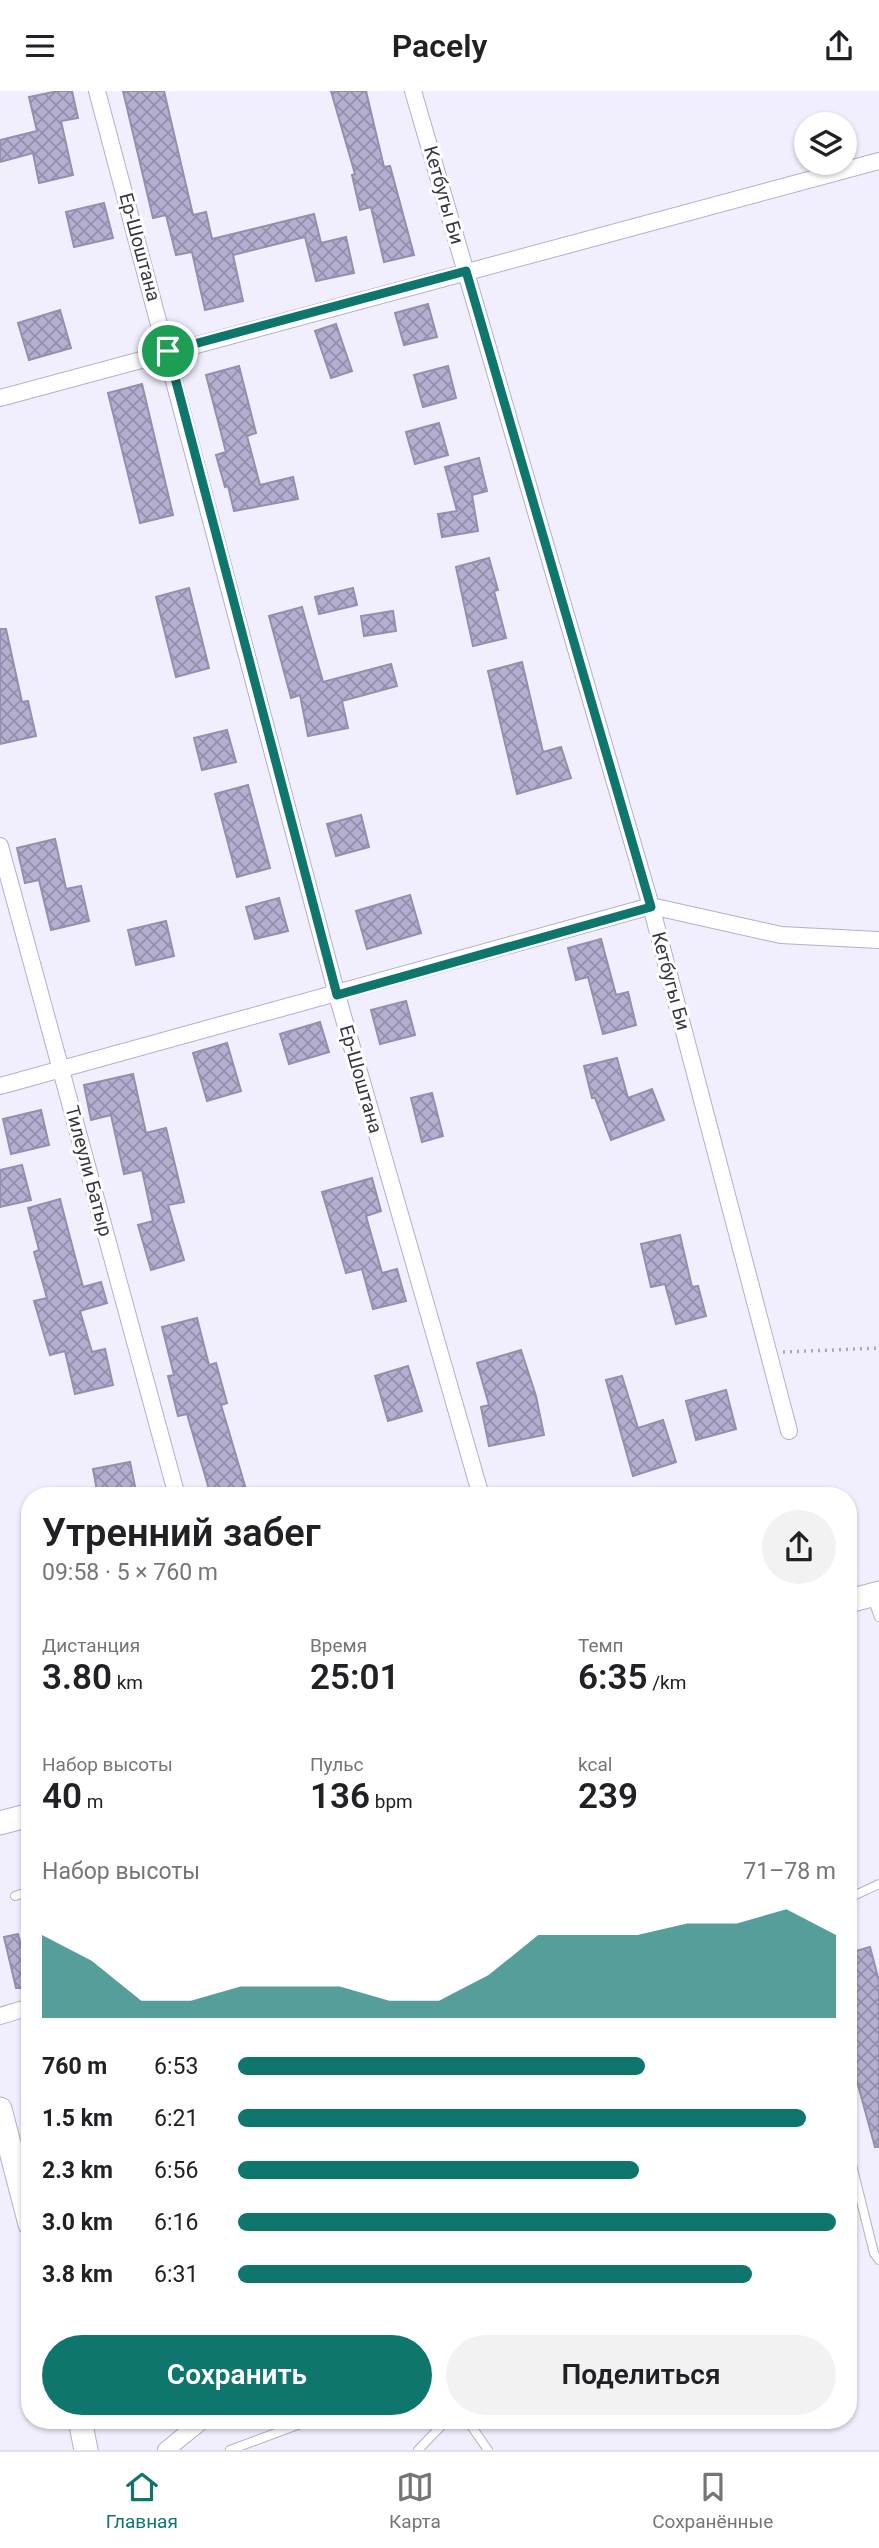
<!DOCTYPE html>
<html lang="ru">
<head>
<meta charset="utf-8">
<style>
	:root { --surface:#fff; --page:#f2f2f2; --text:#202124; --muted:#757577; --line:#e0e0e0; --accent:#0f766e }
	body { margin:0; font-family:Roboto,sans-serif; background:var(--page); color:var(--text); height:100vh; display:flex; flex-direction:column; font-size:26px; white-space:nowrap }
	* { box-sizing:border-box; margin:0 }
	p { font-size:23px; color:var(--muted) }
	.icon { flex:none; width:38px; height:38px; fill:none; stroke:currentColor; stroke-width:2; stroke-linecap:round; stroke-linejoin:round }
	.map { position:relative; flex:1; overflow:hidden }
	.drawer { position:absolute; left:21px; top:1396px; width:836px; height:942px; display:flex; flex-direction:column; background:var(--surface); border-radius:28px; box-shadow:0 2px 5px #0004 }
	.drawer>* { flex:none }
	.buttons { position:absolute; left:794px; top:21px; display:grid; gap:14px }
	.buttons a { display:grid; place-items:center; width:63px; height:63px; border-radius:50%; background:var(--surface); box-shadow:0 2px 5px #0004; font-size:35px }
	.pin { position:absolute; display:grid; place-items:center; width:60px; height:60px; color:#fff; margin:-30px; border:4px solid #fff; border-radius:50%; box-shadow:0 2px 7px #0007 }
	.round { display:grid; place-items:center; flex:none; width:74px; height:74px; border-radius:37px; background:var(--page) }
	.overview { display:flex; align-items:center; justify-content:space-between; height:119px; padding:0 21px }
	h1 { font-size:38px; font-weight:600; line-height:52px }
	.figures { display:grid; grid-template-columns:repeat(3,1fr); gap:10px; height:119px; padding:7px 21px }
	.figures div { display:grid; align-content:center }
	.figures b { font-size:35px; font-weight:600 }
	.figures small { font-size:19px; font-weight:400 }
	.figures p { font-size:19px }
	.chart { height:196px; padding:14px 21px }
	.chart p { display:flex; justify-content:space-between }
	.chart svg { width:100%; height:126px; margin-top:7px; fill:var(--accent); opacity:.7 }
	.cta { display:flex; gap:14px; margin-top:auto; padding:14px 21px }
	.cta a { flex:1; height:80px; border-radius:42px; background:var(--accent); color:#fff; font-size:28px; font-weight:600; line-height:80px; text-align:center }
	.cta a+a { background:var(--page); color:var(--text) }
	ul { padding:0 21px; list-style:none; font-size:23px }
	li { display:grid; grid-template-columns:112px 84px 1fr; align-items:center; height:52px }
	li i { height:18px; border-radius:9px; background:var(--accent) }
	header { display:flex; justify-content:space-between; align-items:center; height:91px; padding:0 21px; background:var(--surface); font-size:32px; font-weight:600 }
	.dock { display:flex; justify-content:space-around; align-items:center; height:98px; border-top:2px solid var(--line); background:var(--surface); font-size:19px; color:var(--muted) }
	.dock a { display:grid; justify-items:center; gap:4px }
	.dock .on { color:var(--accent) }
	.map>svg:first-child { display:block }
	.building { fill:url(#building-cross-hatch); stroke:#948eaf; stroke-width:2 }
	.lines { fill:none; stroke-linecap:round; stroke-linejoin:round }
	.lane-casing { stroke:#b3aecf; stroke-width:10 }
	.street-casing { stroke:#b3aecf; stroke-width:18 }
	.secondary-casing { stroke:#b3aecf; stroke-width:25 }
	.path { stroke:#aaa8b5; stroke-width:3.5; stroke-dasharray:2 5; stroke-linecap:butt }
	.lane { stroke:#fff; stroke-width:8 }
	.street { stroke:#fff; stroke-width:16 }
	.secondary { stroke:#fff; stroke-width:23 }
	.route-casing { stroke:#fff; stroke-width:14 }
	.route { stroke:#0f766e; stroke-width:9 }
	.labels { text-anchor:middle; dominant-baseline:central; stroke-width:6; stroke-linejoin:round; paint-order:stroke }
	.street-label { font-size:19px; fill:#383643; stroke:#fff }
</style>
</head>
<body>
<header><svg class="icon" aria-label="menu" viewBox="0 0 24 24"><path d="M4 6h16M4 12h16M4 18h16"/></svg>Pacely<svg class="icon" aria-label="share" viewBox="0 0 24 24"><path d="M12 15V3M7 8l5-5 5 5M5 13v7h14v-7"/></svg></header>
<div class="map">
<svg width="879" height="2359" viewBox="0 0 879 2359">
	<defs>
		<pattern id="building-cross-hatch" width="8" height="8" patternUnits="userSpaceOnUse" patternTransform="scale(1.75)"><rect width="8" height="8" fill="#b4aed0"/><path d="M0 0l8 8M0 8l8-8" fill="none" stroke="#938eaa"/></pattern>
	</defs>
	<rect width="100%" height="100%" fill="#f1effd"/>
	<g class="building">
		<polygon points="58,0 72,0 78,27 61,30 73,84 39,92 33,62 0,71 0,49 37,40 29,6"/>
		<polygon points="123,0 164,0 193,124 206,121 212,148 314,123 321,152 346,146 354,182 316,190 305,146 233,164 243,210 205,219 192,161 176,164 166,124 153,127"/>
		<polygon points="331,0 366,0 384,76 390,75 414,164 384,171 371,116 360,119 352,84 355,83"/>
		<polygon points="104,112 113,147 74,156 66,121"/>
		<polygon points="428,213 437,246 404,254 395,222"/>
		<polygon points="60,219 71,257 29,269 18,232"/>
		<polygon points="336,233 352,280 331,287 315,240"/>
		<polygon points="239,275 256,342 247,345 260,394 293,386 298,408 234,420 228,395 225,396 216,364 226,361 206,284"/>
		<polygon points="448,275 456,307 423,316 414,284"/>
		<polygon points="142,293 173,424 140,432 108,302"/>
		<polygon points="439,332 448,364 415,373 406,341"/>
		<polygon points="479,367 487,400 472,404 478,440 442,446 438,423 457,420 445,376"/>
		<polygon points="489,467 498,499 494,500 506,547 473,555 456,476"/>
		<polygon points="189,497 209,577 176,586 156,506"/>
		<polygon points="353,497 357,514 319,523 315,506"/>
		<polygon points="302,516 323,591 391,573 397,595 342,610 348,637 308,645 300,604 291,607 269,525"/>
		<polygon points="393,520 396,540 364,545 361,525"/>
		<polygon points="0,538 6,538 22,611 28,610 36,645 0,653"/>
		<polygon points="522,571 543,661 561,656 571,687 517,703 488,580"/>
		<polygon points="227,639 236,671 202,679 194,647"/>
		<polygon points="248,694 270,777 237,786 215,703"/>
		<polygon points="361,724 369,756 336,765 327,733"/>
		<polygon points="55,748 66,798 81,795 89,830 51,839 39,789 25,792 17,757"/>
		<polygon points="410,804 421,842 367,858 356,820"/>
		<polygon points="279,807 288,840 255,848 246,816"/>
		<polygon points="166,830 174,865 136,874 128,839"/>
		<polygon points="601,848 616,904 628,901 636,934 603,943 588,886 576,889 568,857"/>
		<polygon points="406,910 415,944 380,953 371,919"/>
		<polygon points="320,931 329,961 289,973 280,943"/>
		<polygon points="227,952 241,1000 207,1010 193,962"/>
		<polygon points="617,967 628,1007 652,998 664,1029 611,1049 595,1007 592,1007 584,975"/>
		<polygon points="133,983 146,1042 166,1037 184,1111 168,1114 184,1169 151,1179 138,1134 153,1130 142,1079 124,1083 111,1024 91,1029 84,994"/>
		<polygon points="432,1002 443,1045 422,1051 411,1007"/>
		<polygon points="41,1019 49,1054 11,1063 3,1028"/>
		<polygon points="22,1074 31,1109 0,1116 0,1079"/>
		<polygon points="372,1087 381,1120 366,1125 382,1182 397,1178 406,1210 373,1218 362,1178 346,1182 322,1101"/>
		<polygon points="60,1108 83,1196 101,1191 107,1212 80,1220 92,1261 105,1258 113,1294 75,1303 65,1260 50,1264 34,1210 47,1207 34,1161 39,1159 28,1117"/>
		<polygon points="680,1144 692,1196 698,1195 706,1225 676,1233 665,1193 651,1196 641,1153"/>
		<polygon points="197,1227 209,1274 216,1272 227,1312 221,1314 248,1405 211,1405 187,1323 178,1325 168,1285 174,1284 162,1236"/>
		<polygon points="521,1259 536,1305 544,1344 489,1355 481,1316 489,1314 477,1272"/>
		<polygon points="408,1275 422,1320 388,1330 375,1285"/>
		<polygon points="622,1285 638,1337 663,1329 676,1371 633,1385 606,1289"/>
		<polygon points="726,1299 736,1338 696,1349 686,1310"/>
		<polygon points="130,1371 137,1405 98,1405 93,1378"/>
		<polygon points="18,1843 30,1890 30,1897 16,1897 4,1846"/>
		<polygon points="870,1856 879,1890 879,2056 875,2056 849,1961 849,1862"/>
	</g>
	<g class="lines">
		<defs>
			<g id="lane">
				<polyline points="872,1507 879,1526"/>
				<polyline points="15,1805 30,1800"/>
				<polyline points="849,1807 879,1793"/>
				<polyline points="849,2062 874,2162 879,2169"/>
				<polyline points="467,2329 488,2359"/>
				<polyline points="230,2359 311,2329"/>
				<polyline points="418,2359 447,2329"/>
			</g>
			<g id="street">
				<polyline points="97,0 337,904 481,1405"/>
				<polyline points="413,0 651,815 789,1340"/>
				<polyline points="0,307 879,70"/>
				<polyline points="0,755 177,1405"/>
				<polyline points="0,995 651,815 781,844 879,849"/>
				<polyline points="0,1925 30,1916"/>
				<polyline points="166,2359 203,2329"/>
			</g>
			<g id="secondary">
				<polyline points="849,1510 879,1502"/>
				<polyline points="0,1732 30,1724"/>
				<polyline points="0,2018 30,2133"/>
				<polyline points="80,2329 86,2359"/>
			</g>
		</defs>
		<use href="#lane" class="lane-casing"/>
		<use href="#street" class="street-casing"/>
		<use href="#secondary" class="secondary-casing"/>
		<polyline class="path" points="783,1261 879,1257"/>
		<use href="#lane" class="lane"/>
		<use href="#street" class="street"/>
		<use href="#secondary" class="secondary"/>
	</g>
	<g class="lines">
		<defs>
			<polygon id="route" points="466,180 651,816 337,904 168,260"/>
		</defs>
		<use href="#route" class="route-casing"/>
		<use href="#route" class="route"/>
	</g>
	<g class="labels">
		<g class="street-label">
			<text transform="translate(444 104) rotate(74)">Кетбугы Би</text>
			<text transform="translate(140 156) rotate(75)">Ер-Шоштана</text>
			<text transform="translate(671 890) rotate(75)">Кетбугы Би</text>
			<text transform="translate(361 988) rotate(74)">Ер-Шоштана</text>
			<text transform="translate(89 1080) rotate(75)">Тилеули Батыр</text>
		</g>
	</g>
</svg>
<div class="buttons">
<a><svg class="icon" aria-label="layers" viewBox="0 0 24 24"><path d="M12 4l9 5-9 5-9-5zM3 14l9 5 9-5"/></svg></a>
</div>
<div class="pin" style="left:168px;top:260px;background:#1e9e55"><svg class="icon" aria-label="arrive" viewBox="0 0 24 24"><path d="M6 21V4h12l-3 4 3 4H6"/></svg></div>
<section class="drawer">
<div class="overview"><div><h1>Утренний забег</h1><p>09:58 · 5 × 760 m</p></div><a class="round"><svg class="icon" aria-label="share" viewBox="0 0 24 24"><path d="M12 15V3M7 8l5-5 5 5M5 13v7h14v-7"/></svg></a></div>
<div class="figures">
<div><p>Дистанция</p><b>3.80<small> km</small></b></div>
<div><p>Время</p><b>25:01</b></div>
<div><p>Темп</p><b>6:35<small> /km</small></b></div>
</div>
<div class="figures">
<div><p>Набор высоты</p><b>40<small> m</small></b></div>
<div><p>Пульс</p><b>136<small> bpm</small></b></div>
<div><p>kcal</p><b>239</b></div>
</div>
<div class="chart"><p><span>Набор высоты</span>71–78 m</p>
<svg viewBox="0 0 160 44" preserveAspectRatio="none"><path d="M0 44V15L10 24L20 38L30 38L40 33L50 33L60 33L70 38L80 38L90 29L100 15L110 15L120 15L130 11L140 11L150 6L160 15V44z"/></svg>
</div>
<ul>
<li><b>760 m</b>6:53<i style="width:68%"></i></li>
<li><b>1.5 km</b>6:21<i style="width:95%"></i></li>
<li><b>2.3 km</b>6:56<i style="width:67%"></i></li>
<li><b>3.0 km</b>6:16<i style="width:100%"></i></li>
<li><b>3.8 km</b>6:31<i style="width:86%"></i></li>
</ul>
<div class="cta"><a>Сохранить</a><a>Поделиться</a></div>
</section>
</div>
<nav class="dock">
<a class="on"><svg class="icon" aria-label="home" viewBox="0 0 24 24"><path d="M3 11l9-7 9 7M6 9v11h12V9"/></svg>Главная</a>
<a><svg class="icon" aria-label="map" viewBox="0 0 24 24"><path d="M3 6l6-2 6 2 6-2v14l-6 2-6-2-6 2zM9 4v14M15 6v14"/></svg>Карта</a>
<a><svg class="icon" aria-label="saved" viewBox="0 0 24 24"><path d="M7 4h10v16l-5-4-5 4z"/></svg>Сохранённые</a>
</nav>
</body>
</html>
